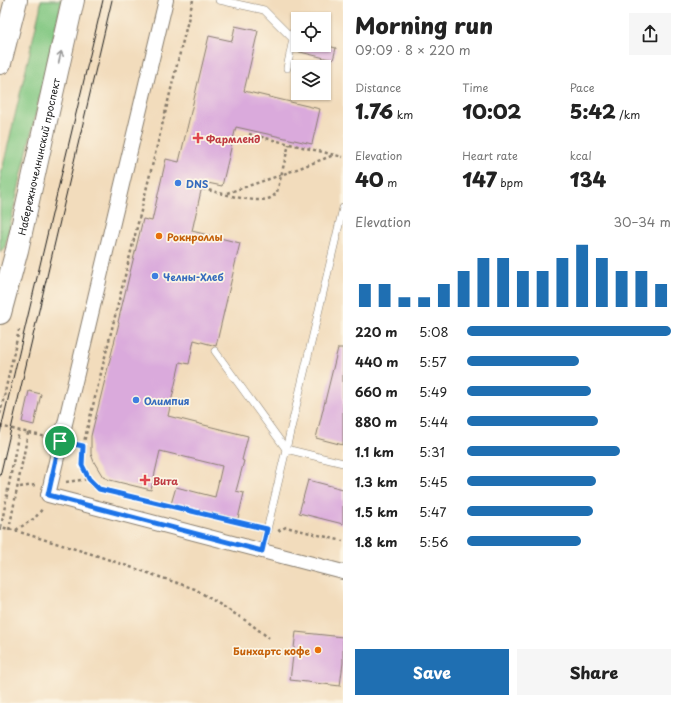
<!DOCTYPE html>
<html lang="en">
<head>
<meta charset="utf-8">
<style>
	:root { --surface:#fff; --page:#f6f6f6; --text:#222; --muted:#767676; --accent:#1f6fb2 }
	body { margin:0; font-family:"Playpen Sans",sans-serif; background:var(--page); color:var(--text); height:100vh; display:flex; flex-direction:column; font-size:15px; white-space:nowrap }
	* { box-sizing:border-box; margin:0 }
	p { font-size:13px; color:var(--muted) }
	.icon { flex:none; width:22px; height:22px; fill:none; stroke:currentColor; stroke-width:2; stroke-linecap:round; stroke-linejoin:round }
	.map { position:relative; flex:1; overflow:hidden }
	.panel { display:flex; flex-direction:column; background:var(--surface); width:340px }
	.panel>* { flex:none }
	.controls { position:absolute; left:291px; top:12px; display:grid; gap:8px }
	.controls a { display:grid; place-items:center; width:40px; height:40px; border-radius:0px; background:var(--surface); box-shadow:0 1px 3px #0004; font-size:20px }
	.pin { position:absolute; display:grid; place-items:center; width:34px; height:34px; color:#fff; margin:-17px; border:2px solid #fff; border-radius:50%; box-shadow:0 1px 4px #0007 }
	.round { display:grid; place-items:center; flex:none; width:42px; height:42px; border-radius:0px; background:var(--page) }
	.overview { display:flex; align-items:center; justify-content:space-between; height:68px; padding:0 12px }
	h1 { font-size:22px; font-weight:800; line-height:30px }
	.metrics { display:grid; grid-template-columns:repeat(3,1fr); gap:6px; height:68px; padding:4px 12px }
	.metrics div { display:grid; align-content:center }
	.metrics b { font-size:20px; font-weight:800 }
	.metrics small { font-size:11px; font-weight:400 }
	.metrics p { font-size:11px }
	.chart { height:112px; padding:8px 12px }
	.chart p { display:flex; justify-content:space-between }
	.chart svg { width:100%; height:72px; margin-top:4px; stroke:var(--accent); stroke-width:6 }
	.primary-button { display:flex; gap:8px; margin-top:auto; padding:8px 12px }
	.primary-button a { flex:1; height:46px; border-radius:0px; background:var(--accent); color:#fff; font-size:16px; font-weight:800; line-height:46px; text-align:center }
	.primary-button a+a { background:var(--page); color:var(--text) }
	ul { padding:0 12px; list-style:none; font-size:13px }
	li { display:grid; grid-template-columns:64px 48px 1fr; align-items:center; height:30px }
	li i { height:10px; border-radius:5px; background:var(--accent) }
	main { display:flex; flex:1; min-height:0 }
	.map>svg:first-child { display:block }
	.green { fill:#83c883; stroke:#507250 }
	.building { fill:#daaadc }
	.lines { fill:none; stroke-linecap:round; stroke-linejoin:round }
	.service-casing { stroke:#877c6c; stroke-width:8 }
	.minor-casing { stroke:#877c6c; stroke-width:16 }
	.primary-casing { stroke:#877c6c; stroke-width:24 }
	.path { stroke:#877c6c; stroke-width:2.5; stroke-dasharray:3 3; stroke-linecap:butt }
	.service { stroke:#fff; stroke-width:7 }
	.minor { stroke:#fff; stroke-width:14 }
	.primary { stroke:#fff; stroke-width:22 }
	.tram { stroke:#1c1c1c; stroke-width:1 }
	.oneway { stroke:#999 }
	.route-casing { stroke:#fff; stroke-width:8 }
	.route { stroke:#1a73e8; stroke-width:5 }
	.health-dot { fill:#e0444e; stroke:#fcf5e5; stroke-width:1.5 }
	.shop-dot { fill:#3f7fe0; stroke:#fcf5e5; stroke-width:1.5 }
	.food-dot { fill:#e8710a; stroke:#fcf5e5; stroke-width:1.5 }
	.labels { text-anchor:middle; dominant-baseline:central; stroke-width:3.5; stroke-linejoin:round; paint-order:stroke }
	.health-label { font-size:10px; font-weight:bold; fill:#be3a42; stroke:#fcf5e5; text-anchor:start }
	.street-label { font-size:10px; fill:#1c1c1c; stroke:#fcf5e5 }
	.shop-label { font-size:10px; font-weight:bold; fill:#366cbe; stroke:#fcf5e5; text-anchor:start }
	.food-label { font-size:10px; font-weight:bold; fill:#c56008; stroke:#fcf5e5; text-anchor:start }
</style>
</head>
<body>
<main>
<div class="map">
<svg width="343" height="703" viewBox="0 0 343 703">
	<rect width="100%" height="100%" fill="#fcf5e5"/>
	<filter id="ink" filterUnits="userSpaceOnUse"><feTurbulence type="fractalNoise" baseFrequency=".025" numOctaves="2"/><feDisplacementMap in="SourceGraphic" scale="8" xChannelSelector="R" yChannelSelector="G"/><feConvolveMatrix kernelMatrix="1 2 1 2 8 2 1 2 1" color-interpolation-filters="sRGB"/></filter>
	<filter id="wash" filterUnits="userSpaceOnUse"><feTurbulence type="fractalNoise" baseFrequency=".012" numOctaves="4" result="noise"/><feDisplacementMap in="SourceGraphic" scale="16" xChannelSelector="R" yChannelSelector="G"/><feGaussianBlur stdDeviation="0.9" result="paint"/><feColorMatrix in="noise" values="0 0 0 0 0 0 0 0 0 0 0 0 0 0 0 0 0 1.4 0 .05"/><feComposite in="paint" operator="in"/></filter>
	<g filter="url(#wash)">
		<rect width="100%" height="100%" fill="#f2dcbc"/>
		<polygon class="green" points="41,0 62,0 5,247 0,252 0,179 40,9"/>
		<g id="blocks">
			<g class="building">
				<polygon points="235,26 258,31 244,91 320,109 312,144 236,127 222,186 203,182 192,231 240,243 216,346 194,340 189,364 180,362 168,416 248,436 242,460 244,461 236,491 244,493 238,519 171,504 176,487 215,497 222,466 160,451 151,490 110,480 103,477 94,462 91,454 91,436 119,323 118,322 143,219 152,221 166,159 179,162 209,36 232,41"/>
				<polygon points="297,45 324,45 336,48 333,60 296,51"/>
				<polygon points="338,348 343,348 343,445 316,438"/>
				<polygon points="29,391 41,394 34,425 22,422"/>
				<polygon points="308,480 343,489 343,524 299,513"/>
				<polygon points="296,632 343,637 343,663 340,686 290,680"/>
			</g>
		</g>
	</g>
	<g filter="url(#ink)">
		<use href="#blocks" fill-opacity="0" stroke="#877c6c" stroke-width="1"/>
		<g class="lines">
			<defs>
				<g id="service">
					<polyline points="219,0 264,10 293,39 287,68"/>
					<polyline points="215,351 286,449 343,463"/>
					<polyline points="262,551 343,208"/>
				</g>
				<polyline id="minor" points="166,0 48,495 343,572"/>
				<g id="primary">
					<polyline points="0,63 16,0"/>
					<path id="s1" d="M0,313L17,250L73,0"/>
				</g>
			</defs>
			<use href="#service" class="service-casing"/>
			<use href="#minor" class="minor-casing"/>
			<use href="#primary" class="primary-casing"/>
			<g class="path">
				<polyline points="193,0 83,446 82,465 89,479 99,489 256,527"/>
				<polyline points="249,134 343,157"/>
				<path d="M203,189C219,192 259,206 272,197C274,196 275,194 277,192L289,144"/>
				<polyline points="227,193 281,175 334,155"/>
				<polyline points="0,414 19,330"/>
				<polyline points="0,426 46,437"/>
				<polyline points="66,482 89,479"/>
				<polyline points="20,487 35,485"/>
				<polyline points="1,527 19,431"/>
				<polyline points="0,530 1,527 16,531 98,556 195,589 248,622 269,638"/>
				<polyline points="9,530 28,433"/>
				<polyline points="16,530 35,518 43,508"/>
				<polyline points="278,531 286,527 343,541"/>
			</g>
			<use href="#service" class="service"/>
			<use href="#minor" class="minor"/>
			<use href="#primary" class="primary"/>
			<g class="tram">
				<polyline points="0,433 103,0"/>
				<polyline points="0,476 112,0"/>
			</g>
		</g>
		<defs><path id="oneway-shaft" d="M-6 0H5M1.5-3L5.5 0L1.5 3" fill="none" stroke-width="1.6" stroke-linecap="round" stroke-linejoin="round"/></defs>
		<use class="oneway" href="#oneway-shaft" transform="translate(60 57) rotate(-77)"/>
	</g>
	<g class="lines" filter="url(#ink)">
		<defs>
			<polygon id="route" points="60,441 83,446 82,465 89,479 99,489 267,529 262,551 48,495"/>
		</defs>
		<use href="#route" class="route-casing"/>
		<use href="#route" class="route"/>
	</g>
	<g class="health-dot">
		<path d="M196 132h4v4h4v4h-4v4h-4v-4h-4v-4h4z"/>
		<path d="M143 474h4v4h4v4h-4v4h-4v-4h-4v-4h4z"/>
	</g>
	<g class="shop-dot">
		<circle cx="178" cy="183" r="4"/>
		<circle cx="155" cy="276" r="4"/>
		<circle cx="136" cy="400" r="4"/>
	</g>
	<g class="food-dot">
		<circle cx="159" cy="236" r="4"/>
		<circle cx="318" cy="650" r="4"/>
	</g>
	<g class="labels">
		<g class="health-label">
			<text x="206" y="138">Фармленд</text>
			<text x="153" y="480">Вита</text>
		</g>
		<g class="street-label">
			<text stroke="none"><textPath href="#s1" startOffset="161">Набережночелнинский проспект</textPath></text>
		</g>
		<g class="shop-label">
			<text x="186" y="183">DNS</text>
			<text x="163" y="276">Челны-Хлеб</text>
			<text x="144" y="400">Олимпия</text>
		</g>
		<g class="food-label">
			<text x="167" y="236">Рокнроллы</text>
			<text x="310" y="650" text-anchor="end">Бинхартс кофе</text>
		</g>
	</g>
</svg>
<div class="controls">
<a><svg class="icon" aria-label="locate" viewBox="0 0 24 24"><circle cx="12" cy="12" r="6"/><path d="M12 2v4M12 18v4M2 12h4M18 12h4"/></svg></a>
<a><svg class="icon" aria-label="layers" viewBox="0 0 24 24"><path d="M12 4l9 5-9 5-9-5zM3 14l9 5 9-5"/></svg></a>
</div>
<div class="pin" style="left:60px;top:441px;background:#1e9e55"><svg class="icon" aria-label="arrive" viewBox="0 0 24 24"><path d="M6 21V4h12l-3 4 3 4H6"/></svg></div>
</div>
<section class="panel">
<div class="overview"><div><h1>Morning run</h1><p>09:09 · 8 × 220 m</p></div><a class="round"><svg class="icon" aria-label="share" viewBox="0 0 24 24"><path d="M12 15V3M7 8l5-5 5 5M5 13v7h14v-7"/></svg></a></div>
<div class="metrics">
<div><p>Distance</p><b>1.76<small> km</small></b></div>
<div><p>Time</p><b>10:02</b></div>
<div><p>Pace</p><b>5:42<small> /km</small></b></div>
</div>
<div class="metrics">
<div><p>Elevation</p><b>40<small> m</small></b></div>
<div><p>Heart rate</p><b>147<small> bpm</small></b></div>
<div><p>kcal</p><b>134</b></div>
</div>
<div class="chart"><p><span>Elevation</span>30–34 m</p>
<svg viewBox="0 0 160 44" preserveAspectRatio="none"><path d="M5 44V30M15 44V30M25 44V38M35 44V38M45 44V30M55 44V22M65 44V14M75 44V14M85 44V22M95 44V22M105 44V14M115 44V6M125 44V14M135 44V22M145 44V22M155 44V30"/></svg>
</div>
<ul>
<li><b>220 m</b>5:08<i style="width:100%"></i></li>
<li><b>440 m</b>5:57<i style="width:55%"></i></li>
<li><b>660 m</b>5:49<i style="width:61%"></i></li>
<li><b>880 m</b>5:44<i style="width:64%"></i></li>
<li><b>1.1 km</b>5:31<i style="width:75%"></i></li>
<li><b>1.3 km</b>5:45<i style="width:63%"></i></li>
<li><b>1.5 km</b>5:47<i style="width:62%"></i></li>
<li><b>1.8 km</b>5:56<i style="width:56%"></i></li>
</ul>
<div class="primary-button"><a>Save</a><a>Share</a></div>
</section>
</main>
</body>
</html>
